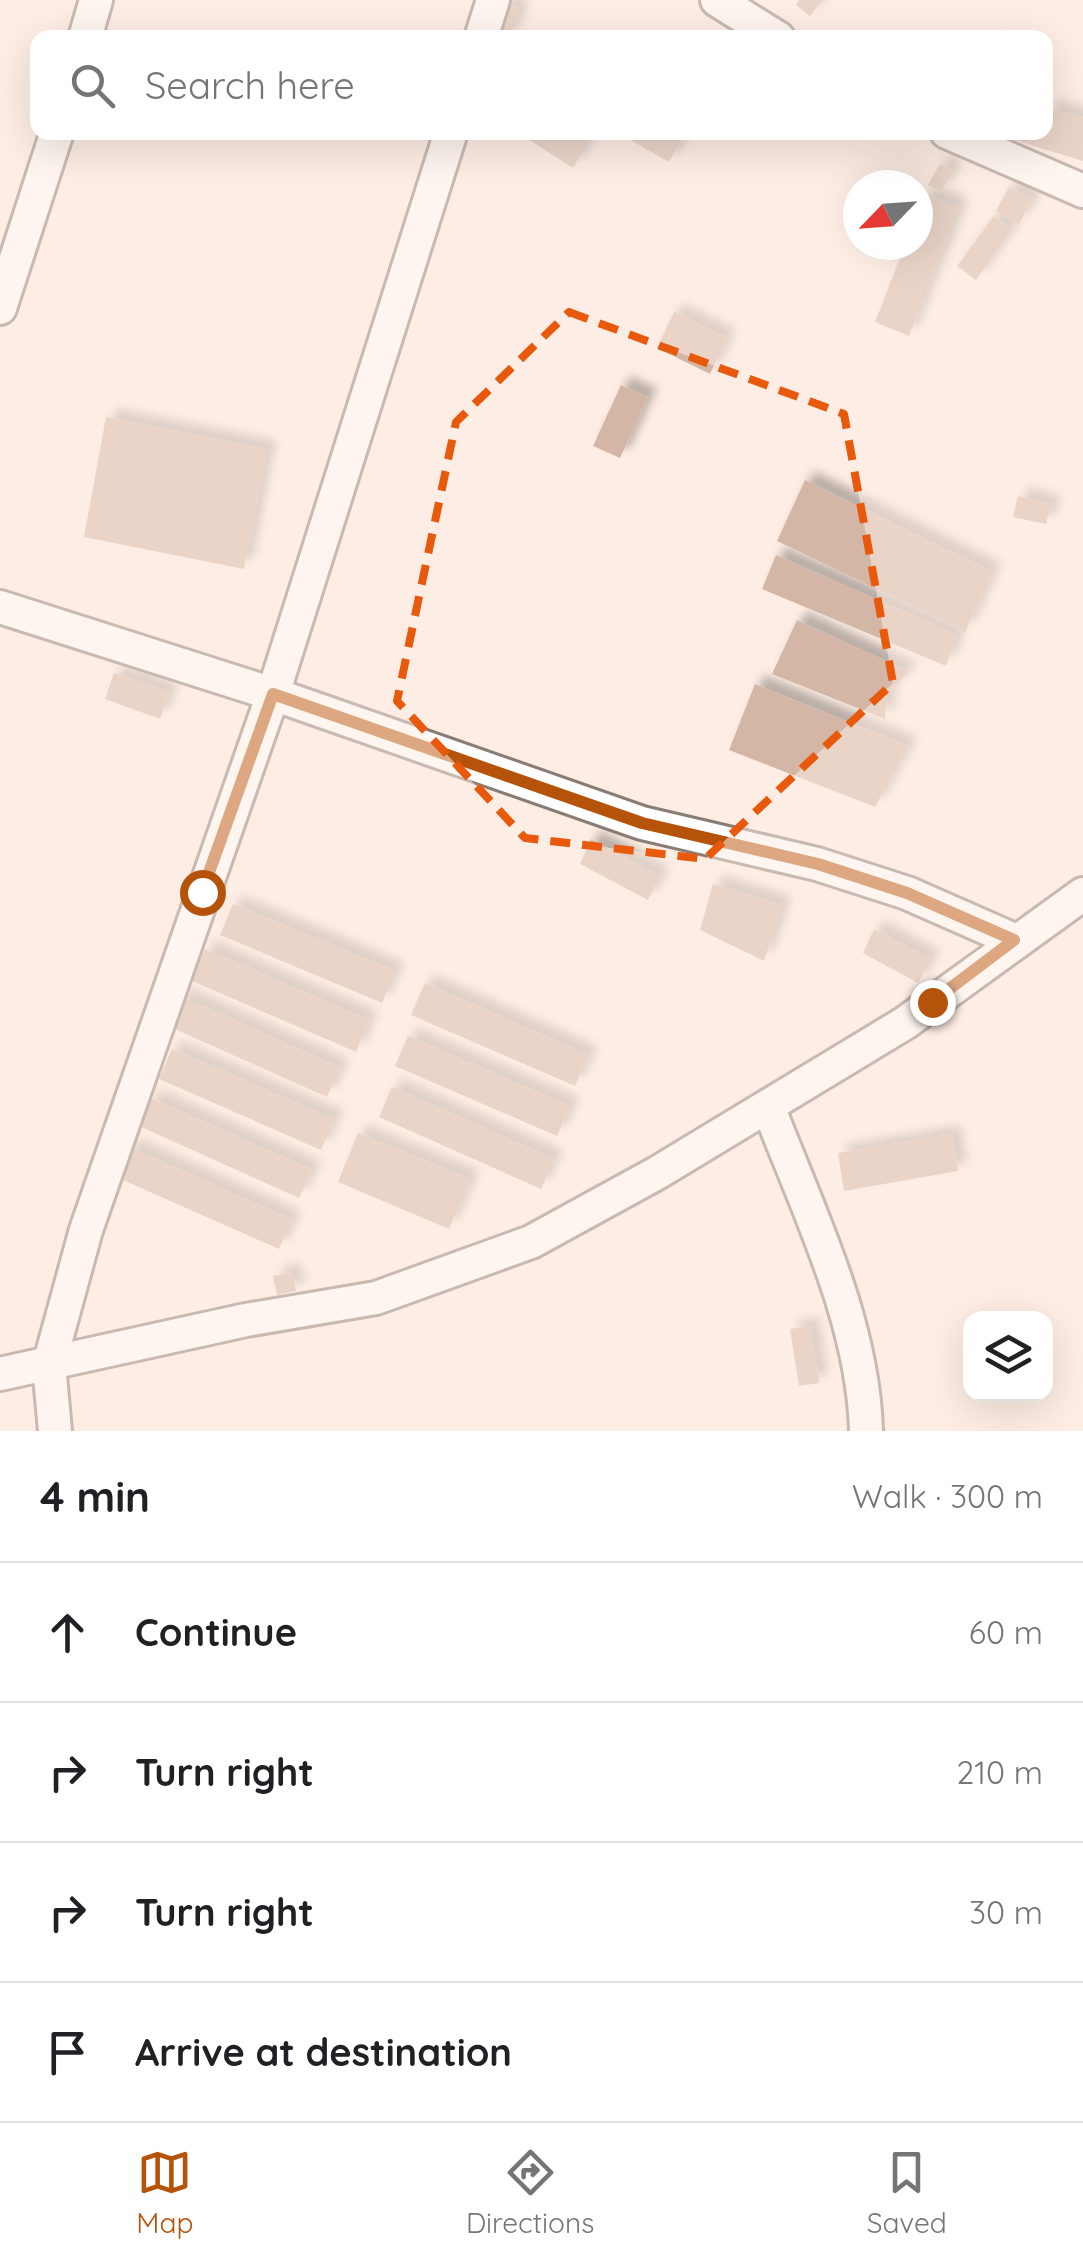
<!DOCTYPE html>
<meta charset="utf-8">
<style>
:root{--surface:#fff;--page:#f2f2f2;--text:#202124;--muted:#757577;--line:#e0e0e0;--accent:#b45309}
body{margin:0;font-family:Quicksand,sans-serif;background:var(--page);color:var(--text)}
.controls{position:absolute;right:30px;bottom:30px;display:grid;overflow:hidden;border-radius:20px;box-shadow:0 10px 40px #0002}
.controls button{width:90px;height:90px;display:grid;place-items:center;padding:0;border:0;border-bottom:2px solid var(--line);background:var(--surface);color:var(--text);font:50px sans-serif}
.compass{position:absolute;left:843px;top:170px;width:90px;height:90px;border-radius:50%;background:var(--surface);box-shadow:0 10px 40px #0002;rotate:245deg}
.stop{position:absolute;width:30px;height:30px;margin:-22px;border:8px solid #b45309;border-radius:50%;background:#fff}
.stop.end{background:#b45309;border-color:#fff;box-shadow:0 2px 10px #0008}
.list{margin:0;padding:0;list-style:none}
h2{display:flex;justify-content:space-between;align-items:center;height:130px;margin:0;padding:0 40px;font-size:42px}
h2 small{font-size:32px;font-weight:400;color:var(--muted)}
.list li{display:grid;grid-template-columns:65px 1fr auto;gap:30px;align-items:center;box-sizing:border-box;height:140px;padding:0 40px;border-top:2px solid var(--line)}
.list b{display:block;font-size:38px;white-space:nowrap}
.list em{font-size:32px;font-style:normal;color:var(--muted)}
.icon{flex:none;width:55px;height:55px;fill:none;stroke:currentColor;stroke-width:2;stroke-linecap:round;stroke-linejoin:round}
.map{position:relative;flex:none;width:1083px;height:1431px;overflow:hidden}
.search{position:absolute;background:var(--surface);box-shadow:0 10px 40px #0002;left:30px;right:30px;top:30px;height:110px;display:flex;align-items:center;gap:25px;box-sizing:border-box;padding:0 35px;border-radius:20px;color:var(--muted);font-size:38px}
.sheet{height:690px;background:var(--surface)}
nav{display:flex;justify-content:space-around;align-items:center;box-sizing:border-box;height:140px;border-top:2px solid var(--line);background:var(--surface);font-size:28px;color:var(--muted)}
nav a{display:grid;justify-items:center;gap:5px}
nav .on{color:var(--accent)}
.map>svg:first-child{display:block}
.building{fill:#d3b6a6;filter:url(#shadow)}
.lines{fill:none;stroke-linecap:round;stroke-linejoin:round}
.minor-casing{stroke:#8a7c74;stroke-width:38}
.minor{stroke:#fff;stroke-width:32}
.route{stroke:#b45309;stroke-width:12}
.marked{fill:none;stroke:#e8590c;stroke-width:8;stroke-dasharray:20 12;stroke-linejoin:round}
</style>
<div class="map">
<svg width="1083" height="1431" viewBox="0 0 1083 1431">
<defs>
<filter id="shadow"><feDropShadow dx="9" dy="-9" stdDeviation="5" flood-color="#0004"/></filter>
</defs>
<rect width="100%" height="100%" fill="#fdede4"/>
<path class="building" d="M799 0H822L810 16 796 5Z
M502 2 520 9 510 38H489Z
M1046 107 1083 118V161L1005 137 1006 132H1046Z
M517 132H594L573 168Z
M630 132H686L669 162 627 138Z
M940 164 953 171 941 192 928 185Z
M1009 187 1032 199 1019 224 996 211Z
M925 194 959 207 909 336 875 322 905 245H918V212Z
M994 216 1012 229 976 280 957 266Z
M674 312 727 338 710 374 657 348Z
M621 385 648 397 620 458 593 446Z
M106 417 267 449 244 569 84 537Z
M805 480 993 572 965 632 777 541Z
M1018 496 1051 504 1046 524 1013 517Z
M776 555 957 635 946 666 762 589Z
M797 620 909 672 887 692 885 719 772 674Z
M114 673 169 692 160 719 105 699Z
M755 684 908 746 875 807 729 750Z
M591 839 660 876 648 900 580 864Z
M713 884 782 905 764 961 700 930Z
M233 904 395 971 382 1003 220 935Z
M874 929 931 959 918 983 863 953Z
M205 949 369 1020 356 1052 192 981Z
M425 983 588 1055 575 1086 411 1015Z
M181 996 340 1068 327 1097 168 1026Z
M408 1036 570 1106 557 1136 395 1066Z
M172 1049 334 1119 321 1150 159 1079Z
M392 1087 554 1159 541 1189 379 1117Z
M151 1098 312 1170 299 1198 139 1126Z
M358 1133 470 1179 449 1229 338 1182Z
M952 1134 958 1171 844 1191 838 1153Z
M130 1147 292 1220 279 1249 116 1177Z
M292 1272 296 1291 277 1295 273 1276Z
M810 1326 819 1383 799 1386 790 1329Z"/>
<g class="lines">
<defs>
<path id="minor" d="M717 0 778 38
M85 38 96 0
M481 38 493 0
M947 132 1083 191
M0 308 57 132
M0 607 273 694 642 823 817 864 907 893 1014 940
M768 1106C807 1209 863 1319 866 1431
M0 1374 246 1320 376 1298 531 1242 657 1173 905 1023 1083 894
M55 1431 49 1365 86 1230 273 694 451 132"/>
</defs>
<use href="#minor" class="minor-casing"/>
<use href="#minor" class="minor"/>
</g>
<g class="lines">
<path class="route" d="M202 892 273 694 642 823 818 864 907 893 1014 940 932 1002"/>
</g>
<path d="M0 0H1083V1431H0ZM569 312 844 414 893 683 705 859 525 838 397 701 456 422Z" fill="#fdede4" fill-opacity=".55" fill-rule="evenodd"/>
<path class="marked" d="M569 312 844 414 893 683 705 859 525 838 397 701 456 422Z"/>
</svg>
<div class="controls">
<button><svg class="icon" aria-label="layers" viewBox="0 0 24 24"><path d="M12 4l9 5-9 5-9-5zM3 14l9 5 9-5"/></svg></button>
</div>
<svg class="compass" viewBox="-18 -18 36 36"><path d="M0-13l5 13h-10z" fill="#e53935"/><path d="M0 13l5-13h-10z" fill="#757577"/></svg>
<div class="stop" style="left:202px;top:892px"></div>
<div class="stop end" style="left:932px;top:1002px"></div>
<div class="search"><svg class="icon" aria-label="search" viewBox="0 0 24 24"><circle cx="10" cy="10" r="6"/><path d="M15 15l6 6"/></svg>Search here</div>
</div>
<section class="sheet">
<h2>4 min<small>Walk · 300 m</small></h2>
<ul class="list">
<li><svg class="icon" aria-label="ahead" viewBox="0 0 24 24"><path d="M12 20V5M6 11l6-6 6 6"/></svg><div><b>Continue</b></div><em>60 m</em></li>
<li><svg class="icon" aria-label="right" viewBox="0 0 24 24"><path d="M7 20v-9h11M14 6l5 5-5 5"/></svg><div><b>Turn right</b></div><em>210 m</em></li>
<li><svg class="icon" aria-label="right" viewBox="0 0 24 24"><path d="M7 20v-9h11M14 6l5 5-5 5"/></svg><div><b>Turn right</b></div><em>30 m</em></li>
<li><svg class="icon" aria-label="arrive" viewBox="0 0 24 24"><path d="M6 21V4h12l-3 4 3 4H6"/></svg><div><b>Arrive at destination</b></div></li>
</ul>
</section>
<nav>
<a class="on"><svg class="icon" aria-label="map" viewBox="0 0 24 24"><path d="M3 6l6-2 6 2 6-2v14l-6 2-6-2-6 2zM9 4v14M15 6v14"/></svg>Map</a>
<a><svg class="icon" aria-label="directions" viewBox="0 0 24 24"><path d="M12 3l9 9-9 9-9-9zM9 14v-3h6M13 9l2 2-2 2"/></svg>Directions</a>
<a><svg class="icon" aria-label="saved" viewBox="0 0 24 24"><path d="M7 4h10v16l-5-4-5 4z"/></svg>Saved</a>
</nav>
